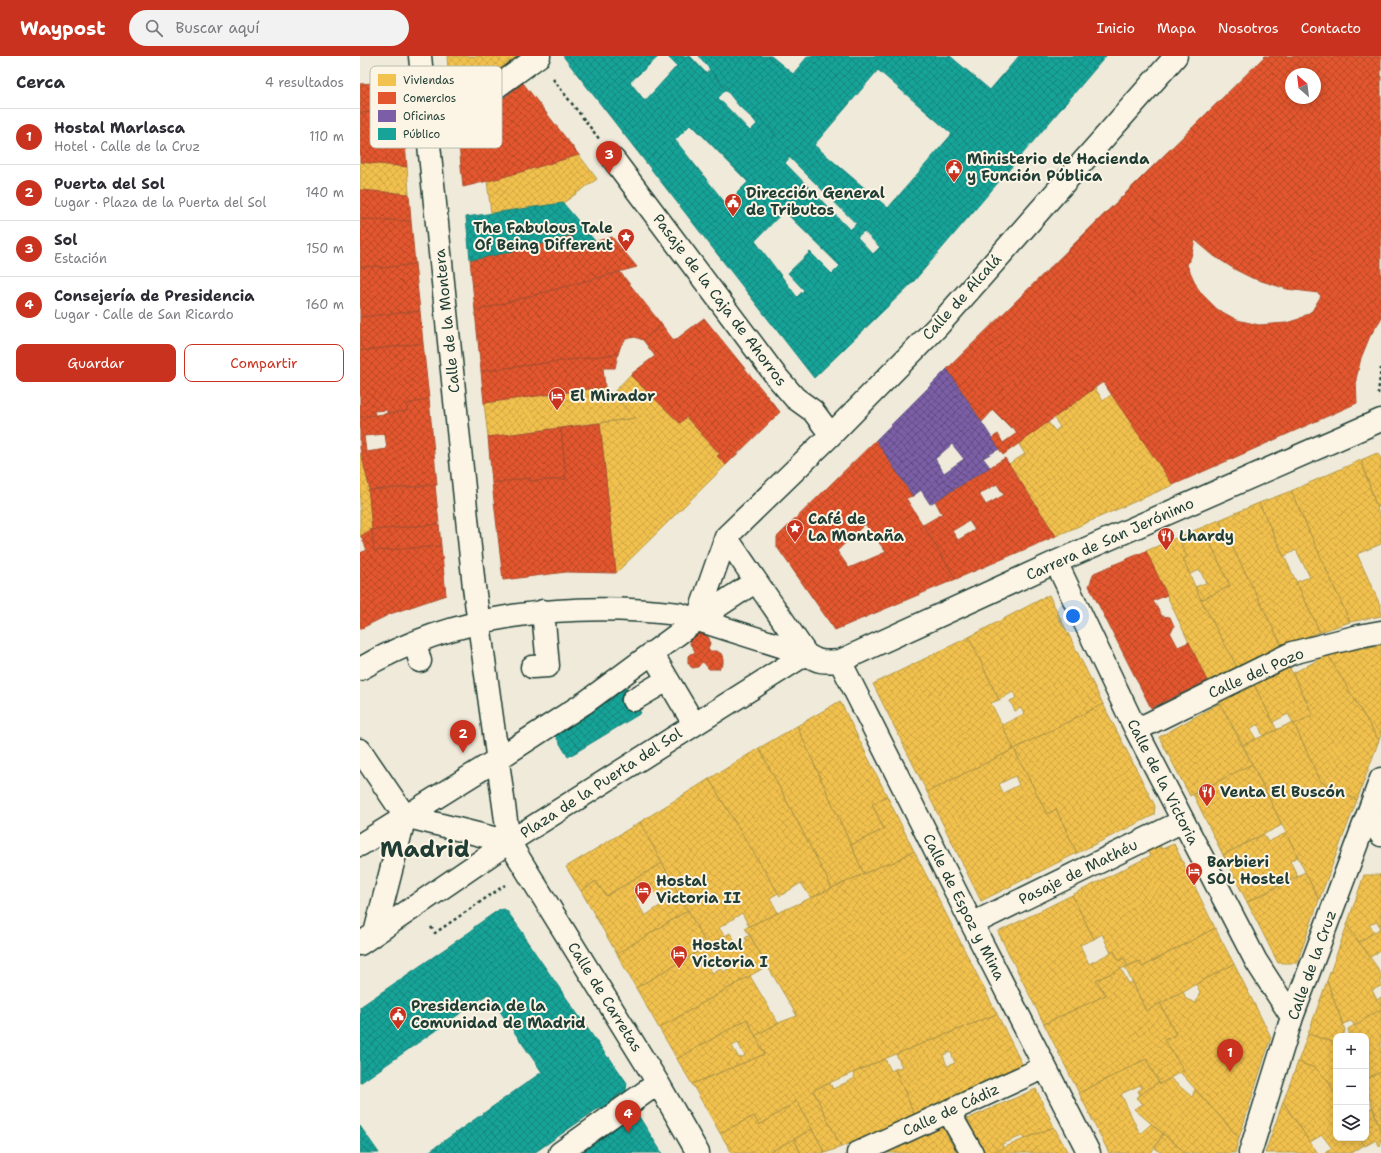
<!DOCTYPE html>
<html lang="es">
<meta charset="utf-8">
<style>
:root{--surface:#fff;--page:#f2f2f3;--text:#2b2b33;--muted:#7c7c81;--line:#e1e1e2;--accent:#c8321e}
body{margin:0;font-family:"Shantell Sans",sans-serif;background:var(--page);color:var(--text)}
.controls{position:absolute;right:12px;bottom:12px;display:grid;overflow:hidden;border-radius:8px;box-shadow:0 2px 10px #0003}
.controls button{width:36px;height:36px;display:grid;place-items:center;padding:0;border:0;border-bottom:1px solid var(--line);background:var(--surface);color:var(--text);font:20px sans-serif}
.compass{position:absolute;left:925px;top:12px;width:36px;height:36px;border-radius:50%;background:var(--surface);box-shadow:0 2px 10px #0003;rotate:332deg}
.you{position:absolute;left:713px;top:560px;width:14px;height:14px;margin:-10px;border:3px solid #fff;border-radius:50%;background:#1a73e8;box-shadow:0 0 0 6px #1a73e833}
.badge{display:grid;place-items:center;width:26px;height:26px;border-radius:50%;background:var(--accent);color:#fff;font-size:13px;font-weight:700}
.pin{position:absolute;translate:-50% -33px;filter:drop-shadow(0 1px 2px #0008)}
.pin::after{content:'';position:absolute;top:21px;width:14px;height:12px;background:inherit;clip-path:polygon(0 0,100% 0,50% 100%)}
.list{margin:0;padding:0;list-style:none}
h2{display:flex;justify-content:space-between;align-items:center;height:52px;margin:0;padding:0 16px;font-size:17px}
h2 small{font-size:13px;font-weight:400;color:var(--muted)}
.list li{display:grid;grid-template-columns:26px 1fr auto;gap:12px;align-items:center;box-sizing:border-box;height:56px;padding:0 16px;border-top:1px solid var(--line)}
.list b{display:block;font-size:15px;white-space:nowrap}
.list p{margin:0;font-size:13px;white-space:nowrap;color:var(--muted)}
.list em{font-size:13px;font-style:normal;color:var(--muted)}
.actions{display:flex;gap:8px;padding:12px 16px}
.actions a{flex:1;padding:9px 0;border:1px solid var(--accent);border-radius:8px;text-align:center;font-size:14px;color:var(--accent)}
.actions .main{background:var(--accent);color:#fff}
.icon{flex:none;width:22px;height:22px;fill:none;stroke:currentColor;stroke-width:2;stroke-linecap:round;stroke-linejoin:round}
.map{position:relative;flex:none;width:1021px;height:1097px;overflow:hidden}
header{display:flex;align-items:center;gap:24px;box-sizing:border-box;height:56px;padding:0 20px;background:var(--accent);color:#fff}
header strong{font-size:19px}
nav{display:flex;gap:22px;margin-inline-start:auto;font-size:14px}
.search{width:280px;height:36px;background:var(--page);display:flex;align-items:center;gap:10px;box-sizing:border-box;padding:0 14px;border-radius:22px;color:var(--muted);font-size:15px}
main{display:flex}
aside{flex:1;background:var(--surface)}
.map>svg:first-child{display:block}
.homes{fill:url(#homes-cross-hatch);stroke:#b39946;fill-rule:evenodd}
.shops{fill:url(#shops-cross-hatch);stroke:#a94f30;fill-rule:evenodd}
.offices{fill:url(#offices-cross-hatch);stroke:#5f5484;fill-rule:evenodd}
.public{fill:url(#public-cross-hatch);stroke:#19847a;fill-rule:evenodd}
.lines{fill:none;stroke-linecap:round;stroke-linejoin:round}
.street-casing{stroke:#1f3d34;stroke-width:25}
.path{stroke:#1f3d34;stroke-width:2.5;stroke-dasharray:3 3;stroke-linecap:butt}
.street{stroke:#fcf5e5;stroke-width:22}
.labels{text-anchor:middle;stroke-width:4;stroke-linejoin:round;paint-order:stroke}
.poi-label{font-size:15px;font-weight:bold;fill:#1f3d34;stroke:#fcf5e5;text-anchor:start}
.street-label{font-size:15px;fill:#1f3d34;stroke:#fcf5e5}
.town-label{font-size:23px;font-weight:bold;fill:#1f3d34;stroke:#fcf5e5}
.key{fill:#fcf5e5;stroke:#babeb0;stroke-width:1}
.key-label{font-size:11px;fill:#1f3d34}
</style>
<header>
<strong>Waypost</strong>
<div class="search"><svg class="icon" aria-label="search" viewBox="0 0 24 24"><circle cx="10" cy="10" r="6"/><path d="M15 15l6 6"/></svg>Buscar aquí</div>
<nav><a>Inicio</a><a>Mapa</a><a>Nosotros</a><a>Contacto</a></nav>
</header>
<main>
<aside>
<h2>Cerca<small>4 resultados</small></h2>
<ul class="list">
<li><span class="badge">1</span><div><b>Hostal Marlasca</b><p>Hotel · Calle de la Cruz</p></div><em>110 m</em></li>
<li><span class="badge">2</span><div><b>Puerta del Sol</b><p>Lugar · Plaza de la Puerta del Sol</p></div><em>140 m</em></li>
<li><span class="badge">3</span><div><b>Sol</b><p>Estación</p></div><em>150 m</em></li>
<li><span class="badge">4</span><div><b>Consejería de Presidencia</b><p>Lugar · Calle de San Ricardo</p></div><em>160 m</em></li>
</ul>
<div class="actions"><a class="main">Guardar</a><a>Compartir</a></div>
</aside>
<div class="map">
<svg width="1021" height="1097" viewBox="0 0 1021 1097">
<defs>
<pattern id="homes-cross-hatch" width="8" height="8" patternUnits="userSpaceOnUse"><rect width="8" height="8" fill="#f2c14e"/><path d="M0 0l8 8M0 8l8-8" fill="none" stroke="#cfa745"/></pattern>
<pattern id="shops-cross-hatch" width="8" height="8" patternUnits="userSpaceOnUse"><rect width="8" height="8" fill="#e4572e"/><path d="M0 0l8 8M0 8l8-8" fill="none" stroke="#b84928"/></pattern>
<pattern id="offices-cross-hatch" width="8" height="8" patternUnits="userSpaceOnUse"><rect width="8" height="8" fill="#7b5ea7"/><path d="M0 0l8 8M0 8l8-8" fill="none" stroke="#5e4b81"/></pattern>
<pattern id="public-cross-hatch" width="8" height="8" patternUnits="userSpaceOnUse"><rect width="8" height="8" fill="#17a398"/><path d="M0 0l8 8M0 8l8-8" fill="none" stroke="#14867d"/></pattern>
</defs>
<rect width="100%" height="100%" fill="#efeada"/>
<filter id="ink" filterUnits="userSpaceOnUse"><feTurbulence type="fractalNoise" baseFrequency=".025" numOctaves="2"/><feDisplacementMap in="SourceGraphic" scale="8" xChannelSelector="R" yChannelSelector="G"/><feConvolveMatrix kernelMatrix="1 2 1 2 8 2 1 2 1" color-interpolation-filters="sRGB"/></filter>
<g filter="url(#ink)">
<path class="homes" d="M87 0H163L95 49 91 48Z
M219 99 237 123 203 147 131 157 127 125Z
M0 106 47 111 49 138 0 134Z
M270 319 320 367 326 361 360 398 357 400 366 409 256 517 240 367 276 362 252 338Z
M245 331 276 362 128 381 124 347Z
M735 332 743 345 752 338 813 429 696 480 649 408 665 398 658 387 688 366 695 375 700 371 694 362Z
M1017 397 1021 402V452L1016 450 1001 404Z
M0 398H1L10 434H8L9 440 12 473 0 481Z
M1001 404 1021 464V488L997 498 1021 551V560L990 566 931 435Z
M931 435 990 566 960 576 936 526 950 521 936 494 924 501 899 447Z
M899 447 960 576 922 590 859 464Z
M859 464 922 590 879 615 841 544 870 530 843 471Z
M843 471 870 530 841 544 835 531 846 527 840 514 830 518 823 503 827 501 818 481Z
M818 481 827 501 823 503 841 544 877 611 847 625 786 495Z
M689 539 743 648 654 693 642 669 664 658 661 652 655 655 650 645 656 642 653 636 639 644 609 581Z
M609 581 639 644 631 647 654 693 567 736 513 628Z
M1021 589V679L1019 684 1018 683 968 599Z
M968 599 1018 683 1019 684 997 744 961 726 934 668 953 659 933 617Z
M928 608 953 659 934 668 928 658 913 666 892 625Z
M892 625 917 674 903 680 898 668 890 673 896 683 883 689 860 647Z
M480 645 527 740 512 748 524 773 491 789 437 670Z
M860 647 892 708 830 740 799 681Z
M743 648 795 750 794 759 717 797 696 753 687 758 654 693Z
M933 666 961 726 997 744 959 844 883 689Z
M437 670 504 818 472 832 399 692Z
M399 692 472 832 451 842 441 827 420 840 349 723Z
M654 693 687 758 696 753 717 797 621 845 567 736ZM655 720 659 729 643 737 639 728Z
M892 708 922 769 863 799 833 738Z
M349 723 418 837 410 842 418 857 389 870 382 857 359 872 365 880 347 890 280 766Z
M527 740 554 795 530 808 529 806 504 818 491 789 524 773 512 748Z
M280 766 302 807 246 840 236 825 221 835 206 811Z
M926 777 938 801 930 805 938 821 887 846 863 799 903 778 908 786Z
M814 788 855 872 782 911 780 905 768 910 764 902 759 905 754 895 751 897 742 878 734 883 712 839 790 800 787 795 797 789 800 790 802 793Z
M554 795 637 958 536 998 453 1034 481 1091 465 1097 437 1045 406 1065 399 1069 394 1060 360 1077 332 1028 405 998 395 980 418 967 437 960 385 872 529 806 530 808Z
M302 807 328 854 257 898 221 835 236 825 246 840ZM293 832 301 849 285 860 275 842Z
M945 816 959 844 937 907H918L887 846Z
M1004 819H1021V872L1017 866 1009 869 1015 876 999 886 987 869Z
M712 839 734 883 720 889 729 908 754 895 759 905 764 902 768 910 736 924 746 939 684 968 638 876Z
M328 854 347 890 276 932 257 898Z
M987 869 1017 911 1021 919V930L1012 934 1017 944 1021 941V953L995 970 991 965 983 968 967 925Z
M855 872 874 908 786 955 765 911 780 905 782 911Z
M1021 872V895L1010 901 999 886Z
M370 877 377 888 380 887 382 889 387 885 385 882 390 879 407 910 299 972 276 932ZM363 904 368 913 364 916 361 912 352 917 350 912Z
M874 908 911 981 879 1082 820 1016 824 1014 804 984 816 979 800 947 823 935 826 943 836 947 840 936 836 928Z
M761 913 769 928 773 926 786 955 800 947 816 979 804 984 824 1014 800 1028 786 1003 719 1037 684 968 746 939 736 924Z
M390 920 418 967 395 980 387 963 317 1003 299 972Z
M967 925 985 974 983 980H976V987L948 978Z
M1021 953V1016L1006 1023V980H990L988 973Z
M637 958 665 1014 555 1060 535 1013 542 1011 536 998ZM591 996 595 1007 587 1010 583 999Z
M387 963 405 998 332 1028 317 1003ZM378 987 385 1000 379 1002 372 990Z
M948 978 976 987V1039L968 1025 955 1012 938 1006Z
M525 1003 531 1015 535 1013 555 1060 481 1091 453 1034 470 1027 473 1033 495 1022 493 1017Z
M786 1003 798 1026 780 1039 778 1035 782 1032 780 1029 761 1038 780 1078 791 1068 803 1078 791 1097H749L719 1037Z
M938 1006 955 1012 968 1025 976 1039V1082H1000L1004 1089 992 1097H965L972 1092 962 1079 950 1086 923 1046Z
M1021 1016V1074H1020L1006 1032V1023Z
M810 1022 832 1041 835 1033 879 1082 875 1097H826L774 1053 783 1048 776 1042 798 1026 800 1028Z
M676 1033 694 1071 664 1083 662 1080 642 1088 643 1092 631 1097H625L607 1063Z
M437 1045 452 1073 408 1097H372L360 1077 394 1060 399 1069 406 1065Z
M923 1046 950 1086 958 1097H905Z
M1013 1051 1021 1077V1087L1020 1091 1016 1084 1005 1090 1000 1082H1006V1053L1007 1054Z
M582 1070 597 1097H523Z
M694 1071 708 1097H631L664 1083Z
M452 1073 462 1091 465 1097H441L434 1083Z
M803 1078 826 1097H801L795 1092Z
M434 1083 441 1097H408Z"/>
<path class="shops" d="M905 0H1021V263L1010 280 1001 302 996 323 997 347 813 429 743 326 643 399 632 382 638 378 643 387 657 377 653 371 651 372 633 354 622 366 587 313ZM931 18H955V42H931ZM835 184 854 200 876 214 892 222 927 233 958 237 961 240 952 255 939 263 926 267 899 269 877 264 857 253 842 238 837 231 827 209 831 201Z
M39 25 42 54 0 57V28Z
M163 27 219 99 140 122 103 131 98 78Z
M42 54 47 111 0 106V57Z
M0 134 49 138 51 165 0 163Z
M0 163 51 165 55 208 21 212 20 210 0 211Z
M212 179 215 191 252 181 277 211 115 255 110 203H116L168 192Z
M55 208 60 255 0 261V211L20 210 21 212Z
M260 216 302 269 283 284 275 281 266 283 261 289 258 298 121 315 115 255Z
M60 255 63 287 0 295V261Z
M344 262 420 356 366 409 357 400 360 398 326 361 320 367 270 319 295 300 283 284 302 269 314 285Z
M63 287 69 343 47 348V355L27 358V354L14 355 15 359 0 361V295Z
M258 298 255 312H243L245 331 124 347 121 315Z
M69 343 77 429 10 434 0 392V361L47 355V348ZM25 378 27 393 6 396 4 380Z
M240 367 256 517 206 516 143 524 132 427 170 422V425L206 423 201 372Z
M201 372 206 423 170 425V422L132 427 128 381Z
M516 384 553 440 546 442 596 523 475 574 417 491V481ZM505 468 526 496 489 512 477 495Z
M645 402 696 480 596 523 563 469 582 458 575 445ZM637 428 644 439 626 449 619 438ZM609 465 615 474 598 484 592 475Z
M75 429 79 468 12 474 9 440 8 434Z
M79 468 81 490 14 495 12 474Z
M12 473 14 495 81 490 86 539 30 558 0 573V497L7 494 1 480Z
M786 495 807 539 793 545 802 560 810 561 814 570 812 575 810 576 818 591 829 586 847 625 791 652 729 530 734 517Z
M340 576 343 577 349 582 350 588 348 592 350 595H357L363 599V608L359 613H349L344 607 342 606 338 611 333 612 331 611 328 607V600L330 598 334 597 335 595 330 588 331 581 337 577Z"/>
<path class="offices" d="M587 313 639 393 623 402 630 411 570 448 561 434 553 440 516 384ZM592 388 604 403 584 417 575 403Z"/>
<path class="public" d="M203 0H297L298 1 270 26 285 45 317 10 307 0H330L346 17 350 14 366 33 358 42 390 75 397 68 394 64 397 60 416 77 411 83 430 101 425 107 490 174 496 168 504 175 497 181 513 198 520 191 554 225 454 322ZM331 68 388 126 366 148 315 84ZM424 155 480 210 472 218 450 196 428 217 444 234 437 241 395 185Z
M339 0H411L433 18 448 0H590L630 34 659 0H746L554 225 411 83 416 77 397 60 394 64 379 50ZM518 14 592 78 528 152 454 89Z
M203 147 235 185 215 191 212 179 168 192 116 203H110L106 161Z
M265 631 281 657 208 701 192 674Z
M140 853V854L144 853 147 855 165 880 164 881 248 1002 249 1001 267 1027 266 1034 241 1052 240 1051 174 1097H67L182 1016 128 938 0 1027V951L114 873V871Z
M276 1056 302 1097H219Z
M0 1070 19 1097H0Z"/>
<g class="lines">
<defs>
<path id="street" d="M60 0 114 531 149 786 298 1027 338 1097
M67 68 94 62 179 0
M254 104 416 320 435 342 453 355 471 379
M366 481 446 598C459 607 464 606 480 605L696 506 1021 364
M696 506 776 674 896 905 932 961
M337 564 366 481 471 379 578 270 816 0
M55 587 60 605
M292 597 334 668
M480 605 612 868 729 1097
M172 611 188 610 183 555
M0 613C95 557 211 545 319 558L446 598
M273 644 307 624
M776 674 932 597 999 580 1021 576
M0 694 45 760 149 786
M1010 753 1021 779
M0 789 138 703 226 646 337 564 396 525
M612 868 823 765
M15 877 45 760
M0 888 149 786 446 598
M588 1055 612 1097
M200 1097 298 1027
M498 1097 685 1011
M890 1097 932 961 1021 723"/>
</defs>
<use href="#street" class="street-casing"/>
<path class="path" d="M193 23 240 84
M1018 338 1021 312
M71 871 75 877 145 829"/>
<use href="#street" class="street"/>
</g>
</g>
<defs>
<symbol id="civic-pin" viewBox="-11 -11 22 30"><path d="M0 17L-7.5 6A9.5 9.5 0 1 1 7.5 6Z" fill="#c8321e" stroke="#fcf5e5"/><path d="M-.6-6.5H3V-4.5H.6V-3L4-1V1h2V6H-6V1h2V-1L-.6-3ZM-1.2 2.5V6h2.4V2.5Z" fill="#fff"/></symbol>
<symbol id="sight-pin" viewBox="-11 -11 22 30"><path d="M0 17L-7.5 6A9.5 9.5 0 1 1 7.5 6Z" fill="#c8321e" stroke="#fcf5e5"/><path d="M0-6L1.8-2.2L6-1.7L2.9 1.2L3.7 5.4L0 3.3L-3.7 5.4L-2.9 1.2L-6-1.7L-1.8-2.2Z" fill="#fff"/></symbol>
<symbol id="hotel-pin" viewBox="-11 -11 22 30"><path d="M0 17L-7.5 6A9.5 9.5 0 1 1 7.5 6Z" fill="#c8321e" stroke="#fcf5e5"/><path d="M-6-4.5h1.5V1H6V5H4.5V3h-9V5H-6ZM-4 0a1.8 1.8 0 1 1 3.6 0ZM.5 0V-2.5h3Q6-2.5 6 0Z" fill="#fff"/></symbol>
<symbol id="restaurant-pin" viewBox="-11 -11 22 30"><path d="M0 17L-7.5 6A9.5 9.5 0 1 1 7.5 6Z" fill="#c8321e" stroke="#fcf5e5"/><path d="M-5-6h1v4h1v-4h1v4h1v-4h1v5L-1.5 .5V6h-2V.5L-5-1ZM5-6V6H3V1.5H1.5Q1.5-4 5-6Z" fill="#fff"/></symbol>
</defs>
<g fill-rule="evenodd">
<use href="#civic-pin" x="584" y="102" width="20" height="27"/>
<use href="#civic-pin" x="363" y="136" width="20" height="27"/>
<use href="#sight-pin" x="256" y="171" width="20" height="27"/>
<use href="#hotel-pin" x="187" y="330" width="20" height="27"/>
<use href="#sight-pin" x="425" y="462" width="20" height="27"/>
<use href="#restaurant-pin" x="796" y="470" width="20" height="27"/>
<use href="#restaurant-pin" x="837" y="726" width="20" height="27"/>
<use href="#hotel-pin" x="824" y="805" width="20" height="27"/>
<use href="#hotel-pin" x="273" y="824" width="20" height="27"/>
<use href="#hotel-pin" x="309" y="888" width="20" height="27"/>
<use href="#civic-pin" x="28" y="949" width="20" height="27"/>
</g>
<g class="labels">
<g class="poi-label">
<text x="607" y="108">Ministerio de Hacienda<tspan x="607" dy="17">y Función Pública</tspan></text>
<text x="386" y="142">Dirección General<tspan x="386" dy="17">de Tributos</tspan></text>
<text x="253" y="177" text-anchor="end">The Fabulous Tale<tspan x="253" dy="17">Of Being Different</tspan></text>
<text x="210" y="345">El Mirador</text>
<text x="448" y="468">Café de<tspan x="448" dy="17">La Montaña</tspan></text>
<text x="819" y="485">Lhardy</text>
<text x="860" y="741">Venta El Buscón</text>
<text x="847" y="811">Barbieri<tspan x="847" dy="17">SOL Hostel</tspan></text>
<text x="296" y="830">Hostal<tspan x="296" dy="17">Victoria II</tspan></text>
<text x="332" y="894">Hostal<tspan x="332" dy="17">Victoria I</tspan></text>
<text x="51" y="955">Presidencia de la<tspan x="51" dy="17">Comunidad de Madrid</tspan></text>
</g>
<g class="street-label">
<text transform="translate(602 241) rotate(-48)" y="5">Calle de Alcalá</text>
<text transform="translate(360 244) rotate(53)" y="5">Pasaje de la Caja de Ahorros</text>
<text transform="translate(87 265) rotate(-96)" y="5">Calle de la Montera</text>
<text transform="translate(750 483) rotate(-24)" y="5">Carrera de San Jerónimo</text>
<text transform="translate(896 617) rotate(-24)" y="5">Calle del Pozo</text>
<text transform="translate(803 726) rotate(63)" y="5">Calle de la Victoria</text>
<text transform="translate(241 727) rotate(-33)" y="5">Plaza de la Puerta del Sol</text>
<text transform="translate(718 816) rotate(-26)" y="5">Pasaje de Mathéu</text>
<text transform="translate(604 851) rotate(63)" y="5">Calle de Espoz y Mina</text>
<text transform="translate(952 909) rotate(-70)" y="5">Calle de la Cruz</text>
<text transform="translate(245 941) rotate(58)" y="5">Calle de Carretas</text>
<text transform="translate(591 1054) rotate(-25)" y="5">Calle de Cádiz</text>
</g>
<g class="town-label">
<text x="65" y="801">Madrid</text>
</g>
</g>
<rect x="10" y="10" width="132" height="82" rx="6" class="key"/>
<rect x="18" y="18" width="18" height="12" fill="#f2c14e"/>
<rect x="18" y="36" width="18" height="12" fill="#e4572e"/>
<rect x="18" y="54" width="18" height="12" fill="#7b5ea7"/>
<rect x="18" y="72" width="18" height="12" fill="#17a398"/>
<g class="key-label">
<text x="43" y="28">Viviendas</text>
<text x="43" y="46">Comercios</text>
<text x="43" y="64">Oficinas</text>
<text x="43" y="82">Público</text>
</g>
</svg>
<div class="controls">
<button>+</button>
<button>−</button>
<button><svg class="icon" aria-label="layers" viewBox="0 0 24 24"><path d="M12 4l9 5-9 5-9-5zM3 14l9 5 9-5"/></svg></button>
</div>
<svg class="compass" viewBox="-18 -18 36 36"><path d="M0-13l5 13h-10z" fill="#e53935"/><path d="M0 13l5-13h-10z" fill="#7c7c81"/></svg>
<div class="you"></div>
<div class="pin badge" style="left:870px;top:1016px">1</div>
<div class="pin badge" style="left:103px;top:697px">2</div>
<div class="pin badge" style="left:249px;top:118px">3</div>
<div class="pin badge" style="left:268px;top:1077px">4</div>
</div>
</main>
